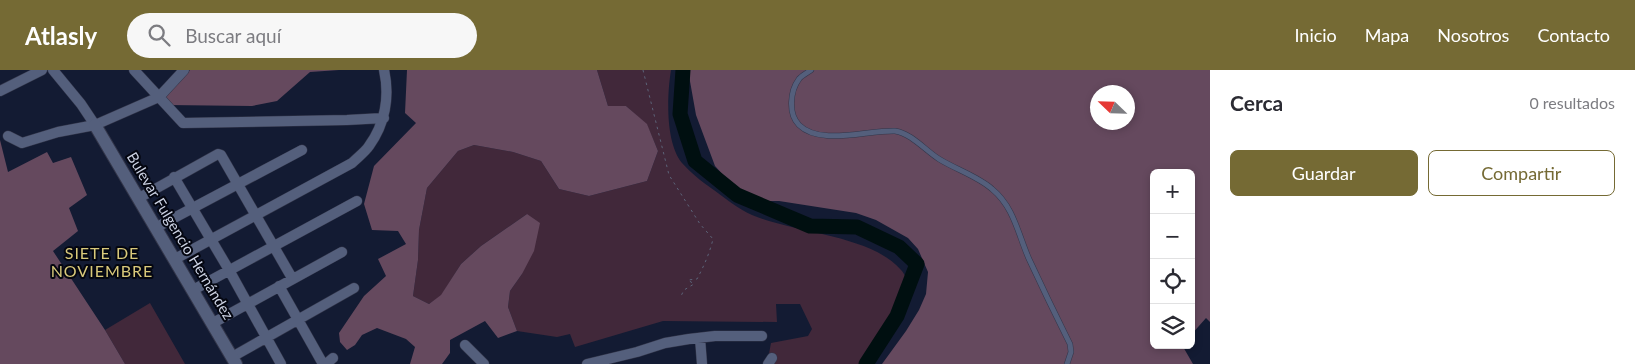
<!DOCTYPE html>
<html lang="es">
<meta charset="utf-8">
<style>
:root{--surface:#fff;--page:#f7f7f7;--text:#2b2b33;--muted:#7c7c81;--line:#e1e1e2;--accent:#756a34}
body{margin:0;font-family:Lato,sans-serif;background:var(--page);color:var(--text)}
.controls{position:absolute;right:15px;bottom:15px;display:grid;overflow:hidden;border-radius:8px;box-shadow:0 2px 8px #0003}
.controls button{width:45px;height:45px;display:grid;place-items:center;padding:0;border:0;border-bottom:1px solid var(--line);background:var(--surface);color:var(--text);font:25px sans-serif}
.compass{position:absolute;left:1090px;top:15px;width:45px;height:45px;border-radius:50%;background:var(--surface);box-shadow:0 2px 8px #0003;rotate:293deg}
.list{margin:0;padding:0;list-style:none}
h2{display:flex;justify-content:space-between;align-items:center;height:65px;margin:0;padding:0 20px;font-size:21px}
h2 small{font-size:16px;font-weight:400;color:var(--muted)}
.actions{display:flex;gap:10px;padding:15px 20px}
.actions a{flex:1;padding:11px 0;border:1px solid var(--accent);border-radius:8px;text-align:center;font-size:18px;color:var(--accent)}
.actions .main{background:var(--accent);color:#fff}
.icon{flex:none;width:28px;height:28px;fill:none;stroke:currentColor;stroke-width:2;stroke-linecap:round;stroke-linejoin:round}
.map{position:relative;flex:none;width:1210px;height:294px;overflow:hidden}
header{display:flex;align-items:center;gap:30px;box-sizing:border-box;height:70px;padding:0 25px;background:var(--accent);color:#fff}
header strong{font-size:24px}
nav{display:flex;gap:28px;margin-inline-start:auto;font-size:18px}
.search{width:350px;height:45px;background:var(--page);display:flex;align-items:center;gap:12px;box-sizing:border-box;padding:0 18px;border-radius:28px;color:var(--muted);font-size:19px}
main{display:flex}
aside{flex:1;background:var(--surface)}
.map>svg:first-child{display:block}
.green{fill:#41283a}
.forest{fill:#65495e;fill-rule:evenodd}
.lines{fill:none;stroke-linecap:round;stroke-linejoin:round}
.river{stroke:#000f10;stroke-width:15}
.service-casing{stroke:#33364a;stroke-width:6}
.minor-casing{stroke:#33364a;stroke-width:11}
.tertiary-casing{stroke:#33364a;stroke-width:14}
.path{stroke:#5c6378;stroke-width:1;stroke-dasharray:2.5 4;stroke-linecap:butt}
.service{stroke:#545f7c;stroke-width:5}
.minor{stroke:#545f7c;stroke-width:10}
.tertiary{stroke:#545f7c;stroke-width:12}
.labels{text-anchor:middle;stroke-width:4;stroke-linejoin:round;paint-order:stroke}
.street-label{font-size:15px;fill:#cdd3e4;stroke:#040610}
.neighbourhood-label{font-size:16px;letter-spacing:1px;fill:#d9c97b;stroke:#040610}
</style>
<header>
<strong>Atlasly</strong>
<div class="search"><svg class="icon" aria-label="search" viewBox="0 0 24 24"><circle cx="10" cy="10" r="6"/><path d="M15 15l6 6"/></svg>Buscar aquí</div>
<nav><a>Inicio</a><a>Mapa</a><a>Nosotros</a><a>Contacto</a></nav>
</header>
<main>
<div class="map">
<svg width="1210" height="294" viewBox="0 0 1210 294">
<rect width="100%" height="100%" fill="#131b33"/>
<path class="green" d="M597 0H671C667 25 665 72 682 93 690 102 701 111 711 118 724 127 738 139 752 145 794 163 871 165 901 200 905 204 906 209 908 213L887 255 864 294H767L771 273 808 266 812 259 800 234H776L777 252 663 251 575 277 570 264 557 267 517 261 508 237 510 221 522 204 527 144 481 176 461 194 441 226 429 234 413 226 418 190 419 160 427 118 458 81 474 75 513 82 541 91 559 119 589 126 647 111 658 81 647 55 626 36H608Z
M150 233 185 294H125L105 260Z"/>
<path class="forest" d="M190 0H339L310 2 277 31 252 36 167 35 162 25Z
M407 0H597L608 36H626L647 54 658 81 647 111 589 126 559 119 541 91 513 82 474 75 458 81 427 118 419 160 418 190 413 226 429 234 441 225 461 194 481 176 527 144 540 153 534 181 522 204 510 221 508 237 517 261 498 268 485 251 450 270V283L442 294H410L415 277 406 269 377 258 362 265 355 275 347 280 340 272 339 263 364 226 386 206 378 189 406 174 398 161 372 160 364 134 374 96 416 53 405 43Z
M688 0H1210V252L1206 248 1191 265V103H1154V275H1182L1193 294H882L906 261 919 240 926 224 928 202 918 179 908 168 876 150 856 143 779 131H760L744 128 715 96 696 45ZM1098 22H1128V52H1098Z
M0 70 8 102 47 82 53 93 71 87 87 125 69 138 78 161 53 181 105 260 125 294H0Z"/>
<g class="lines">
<path class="river" d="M683 0 680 44 695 91 737 125 810 156 857 157 899 177 917 194 897 246 866 294"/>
<defs>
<path id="service" d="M811 0C807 3 801 6 799 9 790 21 788 44 799 55 820 76 867 60 895 61 911 63 926 81 939 89 955 99 979 107 992 119 1014 137 1018 164 1029 189 1042 217 1056 246 1070 274L1071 282 1067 294"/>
<path id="minor" d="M53 0 81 34 95 55
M134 0 183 53 347 50 384 48
M0 21 42 0
M8 66 22 73 58 62 95 55 159 27 184 0
M174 107 229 200 281 294
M139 128 218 84 221 85 292 208
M157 157 302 80
M175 189 352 93C358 87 365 82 369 76 385 54 390 27 384 0
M279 216 323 294
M193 220 357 131
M213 253 342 182
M700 268 702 294
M465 275 484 294
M232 287 354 218
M326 294 333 288
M587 294 637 282 665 273 689 269 715 266H762
M768 294 772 288"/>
<path id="tertiary" d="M95 55 236 294"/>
</defs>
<use href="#service" class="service-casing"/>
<use href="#minor" class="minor-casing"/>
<use href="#tertiary" class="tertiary-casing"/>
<path class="path" d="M643 0 669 105 700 154 713 169C710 182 704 196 697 209L688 210 694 214 684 220 680 228"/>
<use href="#service" class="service"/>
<use href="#minor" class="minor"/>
<use href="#tertiary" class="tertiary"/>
</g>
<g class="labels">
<g class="street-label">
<text transform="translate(180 166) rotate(59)" y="5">Bulevar Fulgencio Hernández</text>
</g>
<g class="neighbourhood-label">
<text x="102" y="189">SIETE DE<tspan x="102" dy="18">NOVIEMBRE</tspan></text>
</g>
</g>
</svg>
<div class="controls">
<button>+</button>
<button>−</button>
<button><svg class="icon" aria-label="locate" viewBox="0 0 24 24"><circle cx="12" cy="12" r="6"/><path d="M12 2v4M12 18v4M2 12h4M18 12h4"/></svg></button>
<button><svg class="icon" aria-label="layers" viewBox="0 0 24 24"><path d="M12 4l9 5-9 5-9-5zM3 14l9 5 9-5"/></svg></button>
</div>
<svg class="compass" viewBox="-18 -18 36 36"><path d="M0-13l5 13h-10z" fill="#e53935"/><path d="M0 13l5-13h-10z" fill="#7c7c81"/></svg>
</div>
<aside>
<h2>Cerca<small>0 resultados</small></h2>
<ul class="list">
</ul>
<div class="actions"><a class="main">Guardar</a><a>Compartir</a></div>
</aside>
</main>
